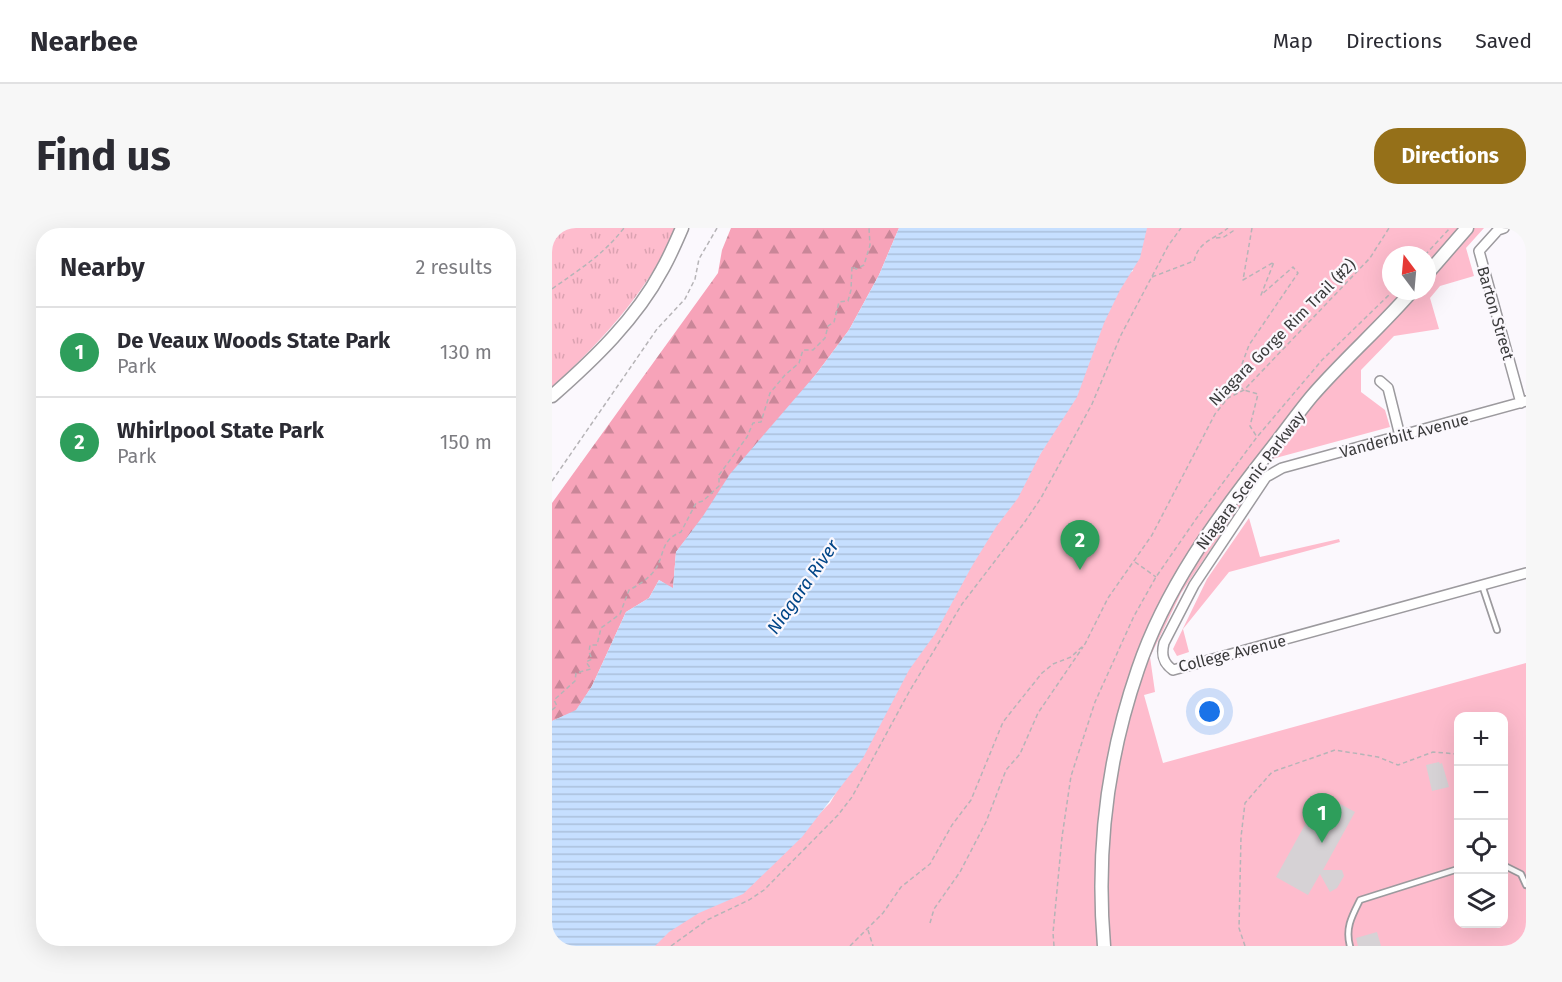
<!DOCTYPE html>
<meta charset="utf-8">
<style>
:root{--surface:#fff;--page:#f7f7f7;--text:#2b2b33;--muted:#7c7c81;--line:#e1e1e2;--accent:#957019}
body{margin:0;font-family:"Fira Sans",sans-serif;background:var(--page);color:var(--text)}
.controls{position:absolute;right:18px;bottom:18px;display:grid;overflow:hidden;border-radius:12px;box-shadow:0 6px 24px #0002}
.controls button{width:54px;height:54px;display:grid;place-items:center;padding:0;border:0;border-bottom:2px solid var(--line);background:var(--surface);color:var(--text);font:30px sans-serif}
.compass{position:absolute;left:830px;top:18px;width:54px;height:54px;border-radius:50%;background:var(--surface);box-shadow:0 6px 24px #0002;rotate:344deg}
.you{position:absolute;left:658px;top:484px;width:21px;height:21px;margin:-15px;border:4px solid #fff;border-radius:50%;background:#1a73e8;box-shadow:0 0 0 9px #1a73e833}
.badge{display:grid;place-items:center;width:39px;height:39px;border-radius:50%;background:var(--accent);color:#fff;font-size:20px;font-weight:700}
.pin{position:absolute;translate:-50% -50px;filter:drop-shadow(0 2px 3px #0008)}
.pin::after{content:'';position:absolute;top:32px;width:21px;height:18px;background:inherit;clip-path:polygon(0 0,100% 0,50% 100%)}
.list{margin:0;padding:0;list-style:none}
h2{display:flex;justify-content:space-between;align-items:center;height:78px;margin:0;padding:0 24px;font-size:26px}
h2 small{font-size:20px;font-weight:400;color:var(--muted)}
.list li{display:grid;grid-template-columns:39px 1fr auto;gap:18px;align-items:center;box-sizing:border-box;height:90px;padding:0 24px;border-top:2px solid var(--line)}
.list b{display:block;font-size:22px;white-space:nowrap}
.list p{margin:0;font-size:20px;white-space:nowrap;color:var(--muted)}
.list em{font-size:20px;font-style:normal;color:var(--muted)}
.icon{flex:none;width:33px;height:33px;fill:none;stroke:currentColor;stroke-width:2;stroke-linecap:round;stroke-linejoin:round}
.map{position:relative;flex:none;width:974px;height:718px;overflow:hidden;border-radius:24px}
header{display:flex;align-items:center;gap:36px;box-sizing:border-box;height:84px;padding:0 30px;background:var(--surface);border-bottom:2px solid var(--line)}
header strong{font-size:28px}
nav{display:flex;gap:33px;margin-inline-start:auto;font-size:21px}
.intro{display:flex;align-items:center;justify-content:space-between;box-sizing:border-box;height:144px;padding:0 36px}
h1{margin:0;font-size:42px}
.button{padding:15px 27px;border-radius:24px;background:var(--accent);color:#fff;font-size:21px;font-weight:700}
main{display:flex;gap:36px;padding:0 36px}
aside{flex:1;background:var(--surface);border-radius:24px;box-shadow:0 6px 24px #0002}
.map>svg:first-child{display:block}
.grass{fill:url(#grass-tufts)}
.forest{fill:url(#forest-firs)}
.park{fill:#febccd;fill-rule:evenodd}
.water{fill:url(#water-rules)}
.building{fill:#d6d2d5}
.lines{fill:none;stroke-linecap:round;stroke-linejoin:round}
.lane-casing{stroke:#9c9a9e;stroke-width:8}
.street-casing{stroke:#9c9a9e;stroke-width:12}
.secondary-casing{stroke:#9c9a9e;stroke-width:15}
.path{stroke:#b6b4b7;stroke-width:1.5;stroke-dasharray:4.5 3;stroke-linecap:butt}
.lane{stroke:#fff;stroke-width:4.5}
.street{stroke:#fff;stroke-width:9}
.secondary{stroke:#fff;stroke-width:12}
.labels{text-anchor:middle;stroke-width:4.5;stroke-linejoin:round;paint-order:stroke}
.street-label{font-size:16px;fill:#3b3b3c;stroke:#fbf8fd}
.water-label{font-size:18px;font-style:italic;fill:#004587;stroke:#fbf8fd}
</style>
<header>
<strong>Nearbee</strong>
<nav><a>Map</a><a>Directions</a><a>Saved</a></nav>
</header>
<div class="intro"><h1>Find us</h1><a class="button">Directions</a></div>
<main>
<aside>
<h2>Nearby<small>2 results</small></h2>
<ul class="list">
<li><span class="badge" style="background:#2e9e5b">1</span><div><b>De Veaux Woods State Park</b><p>Park</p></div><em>130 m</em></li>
<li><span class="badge" style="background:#2e9e5b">2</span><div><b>Whirlpool State Park</b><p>Park</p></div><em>150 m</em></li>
</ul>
</aside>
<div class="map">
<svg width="974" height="718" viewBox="0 0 974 718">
<defs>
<pattern id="grass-tufts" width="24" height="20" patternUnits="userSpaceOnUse" patternTransform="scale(1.5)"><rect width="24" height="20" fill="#febccd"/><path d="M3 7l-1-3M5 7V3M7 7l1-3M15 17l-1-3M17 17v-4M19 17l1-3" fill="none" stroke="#dba2b1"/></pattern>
<pattern id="forest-firs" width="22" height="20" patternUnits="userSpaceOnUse" patternTransform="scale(1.5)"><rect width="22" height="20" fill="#f7a3b9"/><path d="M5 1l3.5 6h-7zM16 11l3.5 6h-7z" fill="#c98698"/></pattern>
<pattern id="water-rules" width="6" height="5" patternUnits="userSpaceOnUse" patternTransform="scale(1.5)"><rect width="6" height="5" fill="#c6dfff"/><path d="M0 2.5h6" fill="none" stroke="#abc0db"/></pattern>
</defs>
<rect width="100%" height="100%" fill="#fbf8fd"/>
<path class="grass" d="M0 0H124C97 62 49 114 0 159Z"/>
<path class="forest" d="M179 0H347L327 47 297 102 265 145 124 324 121 361 107 352 97 370 74 384 40 458 24 483 0 493V275L166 45 170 22Z"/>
<path class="park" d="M588 0H932L914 20 922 48 888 58 878 70 887 101 842 108 809 142V164L833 182 838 199 720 231 629 365 598 429 603 464 592 467 611 535 974 435V718H97L130 689 201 652 278 575 317 508 329 466 467 261 519 175 555 54 581 43 577 14ZM839 27H875V63H839ZM906 488H951V696H906Z
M697 290 708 329 787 311 788 314 677 344 631 401 637 424 625 428 621 421 655 351Z"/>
<path class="water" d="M347 0H595L588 30 568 62 552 95 525 169 489 225 466 270 444 299 420 338 383 406 357 442 311 530 250 609 191 666 147 685 117 704 103 718H0V493L24 482 40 458 74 384 97 370 107 352 121 360 124 324 151 288 178 246 265 145 297 102 327 47Z"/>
<path class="building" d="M887 534 888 536 890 535 897 559 880 563 874 537Z
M770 566 803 584 771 642H790L792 648 785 660 778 664 768 646 756 667 724 649Z
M825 704 829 718H806L804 710Z"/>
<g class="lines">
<defs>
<path id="lane" d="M930 357 945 402
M951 637 969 646 974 657
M798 718C793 700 800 688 808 672L906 641"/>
<path id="street" d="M952 0 946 2 927 23 969 175
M828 153 836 160 848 208
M974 173 730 240 714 249 642 357 612 415C609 427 611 435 621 442L974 345"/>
<path id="secondary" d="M875 46 915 0
M0 168C41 132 84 91 110 42 118 28 124 14 130 0
M552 718C544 624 555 531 586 441 613 361 664 291 716 225 731 206 745 186 760 168 792 131 829 99 860 63"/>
</defs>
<use href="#lane" class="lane-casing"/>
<use href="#street" class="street-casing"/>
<use href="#secondary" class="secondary-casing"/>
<path class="path" d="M700 0 691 52 722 34 709 67 741 39 746 45 697 117 683 155 692 162 706 166 698 198 705 209
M664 10 672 9 681 3 680 0
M873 27 898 0
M600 49 642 33C647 13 661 12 676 0
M0 61C29 40 49 29 72 0
M0 253 105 101 133 71 143 51 147 31 165 0
M583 334 604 349
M0 482 5 478 2 472 23 453 24 445 39 441 34 434 40 431 37 424 38 417H45L49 400 68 386 77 362C87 357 96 351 103 342 113 327 108 312 129 304L144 275 151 273 167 258V247L195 209 201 195 209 194 218 165 233 147 247 135 251 122H261L273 110 276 98 282 94 287 74 296 73 299 62 300 38 304 41 312 37 318 17 317 0
M378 695 382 681 408 644 434 594 454 542 468 526 486 485 531 419
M316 702 321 718
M119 718 155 692 197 672 212 662 286 587 300 569 357 464 410 376 472 295 489 270 540 176 569 107 605 39 616 18 629 0
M298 718 331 685 349 659 378 636 400 597 419 572 451 494 470 470 490 445 501 436 519 429 533 416 556 370 600 307 663 186 676 170 692 162 818 30 837 0
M502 718 501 705 510 609 519 548 543 474 582 388 604 349 644 291 705 209 770 132 841 63
M693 718 687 700 689 609 693 575 720 544 783 522 826 529 846 537 881 524 906 526"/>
<use href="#lane" class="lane"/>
<use href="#street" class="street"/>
<use href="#secondary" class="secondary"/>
</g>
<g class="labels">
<g class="street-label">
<text transform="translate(944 85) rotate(74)" y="6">Barton Street</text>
<text transform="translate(730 104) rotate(-45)" y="6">Niagara Gorge Rim Trail (#2)</text>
<text transform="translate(852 207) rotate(-15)" y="6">Vanderbilt Avenue</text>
<text transform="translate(698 252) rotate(-53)" y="6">Niagara Scenic Parkway</text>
<text transform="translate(680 425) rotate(-14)" y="6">College Avenue</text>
</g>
<g class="water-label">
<text transform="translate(251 359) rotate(-55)" y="6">Niagara River</text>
</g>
</g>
</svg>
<div class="controls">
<button>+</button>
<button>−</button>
<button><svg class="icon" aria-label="locate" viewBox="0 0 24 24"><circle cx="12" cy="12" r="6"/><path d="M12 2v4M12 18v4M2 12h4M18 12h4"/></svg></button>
<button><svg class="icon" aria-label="layers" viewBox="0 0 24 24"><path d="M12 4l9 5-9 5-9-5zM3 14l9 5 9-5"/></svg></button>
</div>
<svg class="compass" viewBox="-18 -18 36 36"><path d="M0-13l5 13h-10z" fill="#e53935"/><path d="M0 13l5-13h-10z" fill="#7c7c81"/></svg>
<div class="you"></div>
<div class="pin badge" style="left:770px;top:615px;background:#2e9e5b">1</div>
<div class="pin badge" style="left:528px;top:342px;background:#2e9e5b">2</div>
</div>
</main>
